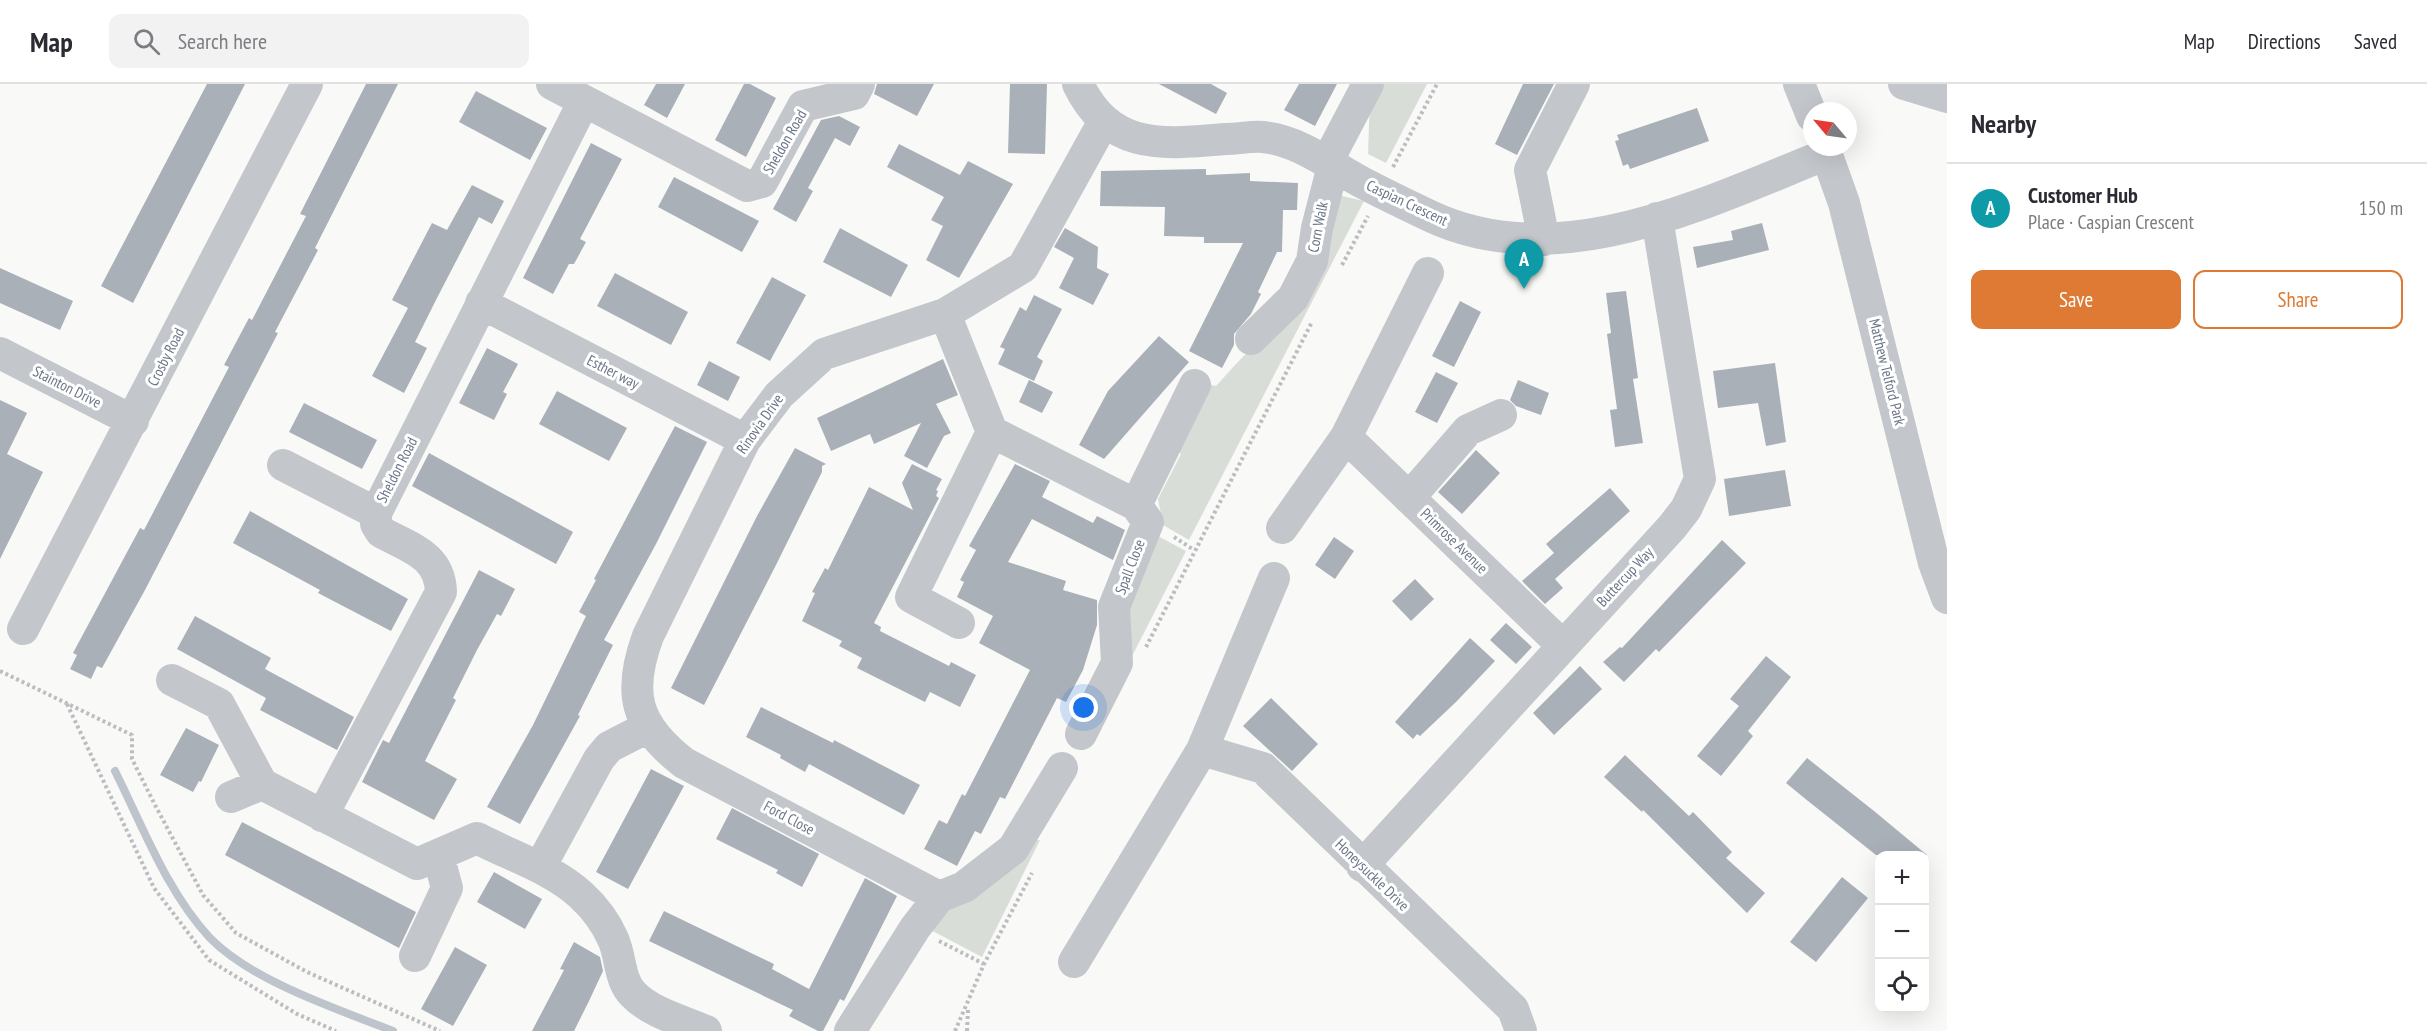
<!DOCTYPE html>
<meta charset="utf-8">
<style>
:root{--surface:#fff;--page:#f2f2f3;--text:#2b2b33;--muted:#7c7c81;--line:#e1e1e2;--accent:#de7a33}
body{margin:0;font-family:"PT Sans Narrow",sans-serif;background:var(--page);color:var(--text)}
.controls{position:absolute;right:18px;bottom:18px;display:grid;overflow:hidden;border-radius:12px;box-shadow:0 6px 24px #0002}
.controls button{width:54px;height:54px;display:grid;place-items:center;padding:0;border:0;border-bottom:2px solid var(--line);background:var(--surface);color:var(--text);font:30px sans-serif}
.compass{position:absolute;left:1803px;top:18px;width:54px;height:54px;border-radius:50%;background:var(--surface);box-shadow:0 6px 24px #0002;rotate:299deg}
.you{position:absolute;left:1084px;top:624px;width:21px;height:21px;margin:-15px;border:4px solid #fff;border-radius:50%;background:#1a73e8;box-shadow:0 0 0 9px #1a73e833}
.badge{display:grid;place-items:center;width:39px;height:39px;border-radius:50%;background:var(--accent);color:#fff;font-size:20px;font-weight:700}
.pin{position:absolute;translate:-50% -50px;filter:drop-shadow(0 2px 3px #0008)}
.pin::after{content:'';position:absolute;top:32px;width:21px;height:18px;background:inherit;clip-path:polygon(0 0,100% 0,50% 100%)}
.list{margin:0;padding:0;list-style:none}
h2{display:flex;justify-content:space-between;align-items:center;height:78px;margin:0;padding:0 24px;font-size:26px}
h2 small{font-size:20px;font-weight:400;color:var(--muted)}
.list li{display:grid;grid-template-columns:39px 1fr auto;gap:18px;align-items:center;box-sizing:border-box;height:90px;padding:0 24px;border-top:2px solid var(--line)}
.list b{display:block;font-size:22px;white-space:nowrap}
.list p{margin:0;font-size:20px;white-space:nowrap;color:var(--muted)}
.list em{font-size:20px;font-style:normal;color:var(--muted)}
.actions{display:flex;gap:12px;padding:18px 24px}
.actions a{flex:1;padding:14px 0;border:2px solid var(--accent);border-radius:12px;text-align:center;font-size:21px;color:var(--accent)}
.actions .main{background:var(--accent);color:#fff}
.icon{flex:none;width:33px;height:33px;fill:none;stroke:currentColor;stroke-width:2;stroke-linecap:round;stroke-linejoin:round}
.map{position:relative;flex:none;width:1947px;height:947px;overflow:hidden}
header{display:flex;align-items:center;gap:36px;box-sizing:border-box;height:84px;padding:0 30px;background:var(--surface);border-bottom:2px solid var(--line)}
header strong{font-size:28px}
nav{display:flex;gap:33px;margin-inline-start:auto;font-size:21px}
.search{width:420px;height:54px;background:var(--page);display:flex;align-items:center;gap:15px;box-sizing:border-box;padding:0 21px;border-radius:12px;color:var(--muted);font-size:22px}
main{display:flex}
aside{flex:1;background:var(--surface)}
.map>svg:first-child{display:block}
.green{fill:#d8ded7}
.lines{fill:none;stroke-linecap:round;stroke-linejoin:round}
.stream{stroke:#bdc4cb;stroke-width:8}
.building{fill:#aab0b8}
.path{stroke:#bbbdc1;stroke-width:4;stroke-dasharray:3 3;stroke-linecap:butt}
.minor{stroke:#c3c6ca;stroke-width:32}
.labels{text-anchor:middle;stroke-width:6;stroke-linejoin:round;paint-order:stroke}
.street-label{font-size:15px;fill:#6a7587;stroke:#fff}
</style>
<header>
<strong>Map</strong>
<div class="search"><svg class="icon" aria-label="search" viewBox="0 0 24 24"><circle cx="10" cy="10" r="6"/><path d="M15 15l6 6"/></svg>Search here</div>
<nav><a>Map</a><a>Directions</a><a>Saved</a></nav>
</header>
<main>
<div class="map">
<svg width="1947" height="947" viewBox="0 0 1947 947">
<rect width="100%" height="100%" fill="#f9f9f7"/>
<path class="green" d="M1375 0H1427L1386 79 1368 70 1370 11Z
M1338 111 1364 117 1189 456 1163 441 1158 415 1181 370 1173 363 1203 299 1216 302C1227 290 1237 278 1249 267 1265 252 1291 243 1301 225Z
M1156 451 1186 467 1129 578 1128 513Z
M1040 756 982 873 923 842 1027 757Z"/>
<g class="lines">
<path class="stream" d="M115 687C143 743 167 808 210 854 252 897 337 925 393 947"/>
</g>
<path class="building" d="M207 0H245L133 219 101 202Z
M366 0H398L315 164 318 166 275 248 278 249 145 506 102 584 97 582 91 595 70 585 77 571 73 569 140 444 144 446 229 283 224 281 249 234 252 236 306 132 300 130Z
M656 0H685L667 34 644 21Z
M744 0H750L776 14 746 73 715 56Z
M877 0H934L917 32 874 10Z
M1010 0H1047L1045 70 1008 69Z
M1159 0H1211L1227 9 1216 30Z
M1299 0H1337L1315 42 1284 26Z
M1523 0H1554L1517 71 1495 60Z
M476 7 547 44 530 76 459 38Z
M1697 24 1709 57 1630 85 1628 80 1623 82 1615 57 1619 56 1617 51Z
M839 32 860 43 850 62 835 54 808 104 813 107 796 138 773 125 821 36Z
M591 59 622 75 580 155 586 158 574 180H569L553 210 523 194Z
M899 60 960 91 968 77 1013 100 959 194 926 176 943 142 931 136 944 113 887 83Z
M1206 85V91L1250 89V97L1298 99 1297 126H1283L1282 168H1277L1258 208 1261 210 1251 230 1234 250V261L1222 284 1189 267 1243 159H1204V153L1164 152 1165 123 1100 122 1101 87Z
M674 93 759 137 742 168 658 123Z
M472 101 504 117 492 140 479 133 437 214 415 258 427 264 404 309 372 292 408 224 392 216 432 139 447 146Z
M1762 139 1769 166 1697 184 1693 163 1733 156 1731 147Z
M840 144 908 181 891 213 823 178Z
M1065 144 1098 163 1097 184 1109 190 1093 221 1059 204 1074 174 1054 163Z
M0 184 73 217 60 246 0 219Z
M615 189 688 228 671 261 597 222Z
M772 193 806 211 770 277 736 259Z
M1626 207 1638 294 1633 295 1643 359 1615 363 1610 326 1617 325 1607 250 1611 249 1606 209Z
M1034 211 1062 225 1037 273 1043 277 1034 297 998 280 1005 265 1000 263 1020 223 1026 227Z
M1460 217 1481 228 1454 283 1432 272Z
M1159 252 1189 278 1104 375 1079 361 1108 307Z
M487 264 518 280 503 308 507 310 494 336 459 319Z
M943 275 958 311 936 320 951 349 944 352 927 384 904 372 921 339 874 360 870 350 831 367 817 334Z
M709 277 740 293 728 317 697 301Z
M1775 279 1786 358 1766 362 1758 319 1718 324 1713 287Z
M1436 288 1458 299 1437 339 1415 328Z
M1029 296 1053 308 1042 329 1019 318Z
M1518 296 1549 309 1541 331 1516 322 1510 316Z
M557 307 627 344 609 377 539 340Z
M0 316 27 329 7 370 43 388 0 475Z
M304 319 377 356 362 385 289 348Z
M675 342 707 358 656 460 604 556 613 561 578 631 580 632 520 740 487 723 533 641 586 532 579 528 596 496 594 495Z
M795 364 826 380 822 382V388L775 483 704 621 671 604 757 432Z
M1476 366 1500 389 1462 430 1438 408Z
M429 369 573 448 556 480 412 402Z
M912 380 942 395 936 406 938 407 936 412 939 414 874 539 881 543 880 547 949 582 951 578 976 591 960 623 930 608 925 618 857 584 862 574 839 562 842 557 802 537 815 509 812 508 825 484 828 486 869 403 913 426 902 399Z
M1015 380 1050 397 1042 413 1093 439 1097 432 1125 446 1113 476 1032 435 1008 478 1066 497 1063 506 1097 516V541L1083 586 1066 618 1057 614 1005 715 1000 713 981 750 975 747 957 782 924 765 939 736 947 740 962 710 965 712 1030 586 979 559 993 532 957 513 964 498 960 496 976 466 969 462Z
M1785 386 1791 422 1729 432 1724 395Z
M1610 404 1630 427 1555 495 1563 504 1545 520 1522 497 1554 469 1546 460Z
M250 427 408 515 391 547 318 509 320 506 233 459Z
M1334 453 1354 467 1335 495 1315 481Z
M1722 456 1746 479 1659 568 1656 565 1624 598 1603 578 1620 563 1622 564Z
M479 486 515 505 501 532 497 530 477 566 453 614 456 616 425 677 457 695 434 736 362 698 383 656 389 659Z
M1415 495 1434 515 1411 537 1392 517Z
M195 532 271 574 265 585 354 633 337 666 260 626 266 614 177 565Z
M1506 539 1532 563 1516 580 1490 556Z
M1470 554 1495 577 1456 618 1420 652 1417 650 1413 655 1395 638Z
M1766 572 1791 593 1748 647 1753 652 1721 692 1697 672 1739 622 1730 615Z
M1580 582 1602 605 1554 651 1533 629Z
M1271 614 1318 660 1292 687 1243 642Z
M761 623 833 659 834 656 920 701 904 731 809 680 805 688 780 674 781 671 746 653Z
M186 644 219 661 201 698 199 697 193 708 160 691Z
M1625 671 1689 732 1693 728 1732 768 1726 774 1765 809 1747 829 1643 726 1642 728 1604 693Z
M1807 674 1874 727 1927 771H1876L1808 717 1786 699Z
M651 685 684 702 628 805 596 788Z
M732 724 819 770 802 803 776 789 778 786 716 755Z
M242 738 416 828 399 864 225 771Z
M494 788 542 815 525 845 477 818Z
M1842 793 1868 814 1816 878 1790 858Z
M865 794 897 812 844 917 840 915 823 947H818L789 932 793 926 649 857 664 827 774 880 772 885 809 905Z
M574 858 600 873 603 887 589 917 574 947H532L564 886 560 885Z
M455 863 487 881 453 942 421 925Z"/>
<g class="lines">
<path class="path" d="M1393 83 1437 0
M1342 181 1368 132
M1174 453 1194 466
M1146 563 1312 238
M0 587 132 651V675L155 721 203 811 236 849 307 888 440 947
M67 620 154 804 209 876 297 930 336 947
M939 857 984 880
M955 947 984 880 1032 789
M967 947 968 926"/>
<path class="minor" d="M552 0 747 102 762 98 803 22 854 10 859 0
M1078 0C1111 68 1163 60 1226 55 1238 55 1251 52 1263 53 1301 57 1332 83 1365 100 1386 111 1409 122 1430 132 1559 193 1707 118 1827 70
M1799 0 1812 32
M1904 0 1947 13
M1824 63 1844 119 1934 479 1947 514
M1327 78 1368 0
M1544 156 1530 86 1574 0
M481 219 745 356
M945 230 992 348 1136 421 1148 438 1114 523 1117 579 1081 650
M1251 255 1293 214 1312 177 1317 144 1333 82
M0 269 133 337
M1346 353 1562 561
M283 381 376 429
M1409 414 1468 346 1501 331
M1136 421 1195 301
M1282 444 1346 353 1428 189
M959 539 911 513 992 348
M23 545 307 0
M172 596 219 620 262 700
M1202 666 1263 684 1513 925 1521 947
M231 713 262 700 417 780 477 754C511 772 553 785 581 811 594 823 606 839 613 855 621 872 619 896 633 910 651 929 683 937 706 947
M322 732 441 508C440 471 410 464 381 448L376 440V429L584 17
M1362 782 1672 443 1686 425 1700 395 1657 134
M540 783 599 675 609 663 648 643
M939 813 684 679C635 641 627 609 648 552L745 356 779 311 824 270 945 230 1023 183 1104 37
M415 872 447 804 438 771
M1074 878 1202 666 1274 494
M850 947 915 844 939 813 964 803 1013 765 1062 684"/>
</g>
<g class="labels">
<g class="street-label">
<text transform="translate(785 58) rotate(-60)" y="5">Sheldon Road</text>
<text transform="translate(1407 119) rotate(25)" y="5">Caspian Crescent</text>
<text transform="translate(1318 143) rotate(-79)" y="5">Corn Walk</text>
<text transform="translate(166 273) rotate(-63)" y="5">Crosby Road</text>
<text transform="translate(613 288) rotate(27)" y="5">Esther way</text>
<text transform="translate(1887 288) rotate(76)" y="5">Matthew Telford Park</text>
<text transform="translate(67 303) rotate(27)" y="5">Stainton Drive</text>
<text transform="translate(760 340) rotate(-55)" y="5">Rinovia Drive</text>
<text transform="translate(397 386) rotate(-63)" y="5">Sheldon Road</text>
<text transform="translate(1454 457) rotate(44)" y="5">Primrose Avenue</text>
<text transform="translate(1130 483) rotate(-69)" y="5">Spall Close</text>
<text transform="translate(1625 493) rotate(-47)" y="5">Buttercup Way</text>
<text transform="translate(789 734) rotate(28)" y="5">Ford Close</text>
<text transform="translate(1372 791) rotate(44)" y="5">Honeysuckle Drive</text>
</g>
</g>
</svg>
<div class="controls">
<button>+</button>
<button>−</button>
<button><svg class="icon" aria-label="locate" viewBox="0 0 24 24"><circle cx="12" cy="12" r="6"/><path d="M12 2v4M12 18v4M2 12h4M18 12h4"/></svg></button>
</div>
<svg class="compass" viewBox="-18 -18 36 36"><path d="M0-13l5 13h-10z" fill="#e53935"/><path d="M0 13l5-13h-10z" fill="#7c7c81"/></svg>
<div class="you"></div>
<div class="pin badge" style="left:1524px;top:205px;background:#0f9aa8">A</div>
</div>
<aside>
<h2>Nearby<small></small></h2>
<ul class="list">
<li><span class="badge" style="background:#0f9aa8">A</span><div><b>Customer Hub</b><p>Place · Caspian Crescent</p></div><em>150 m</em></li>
</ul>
<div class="actions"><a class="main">Save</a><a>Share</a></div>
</aside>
</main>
